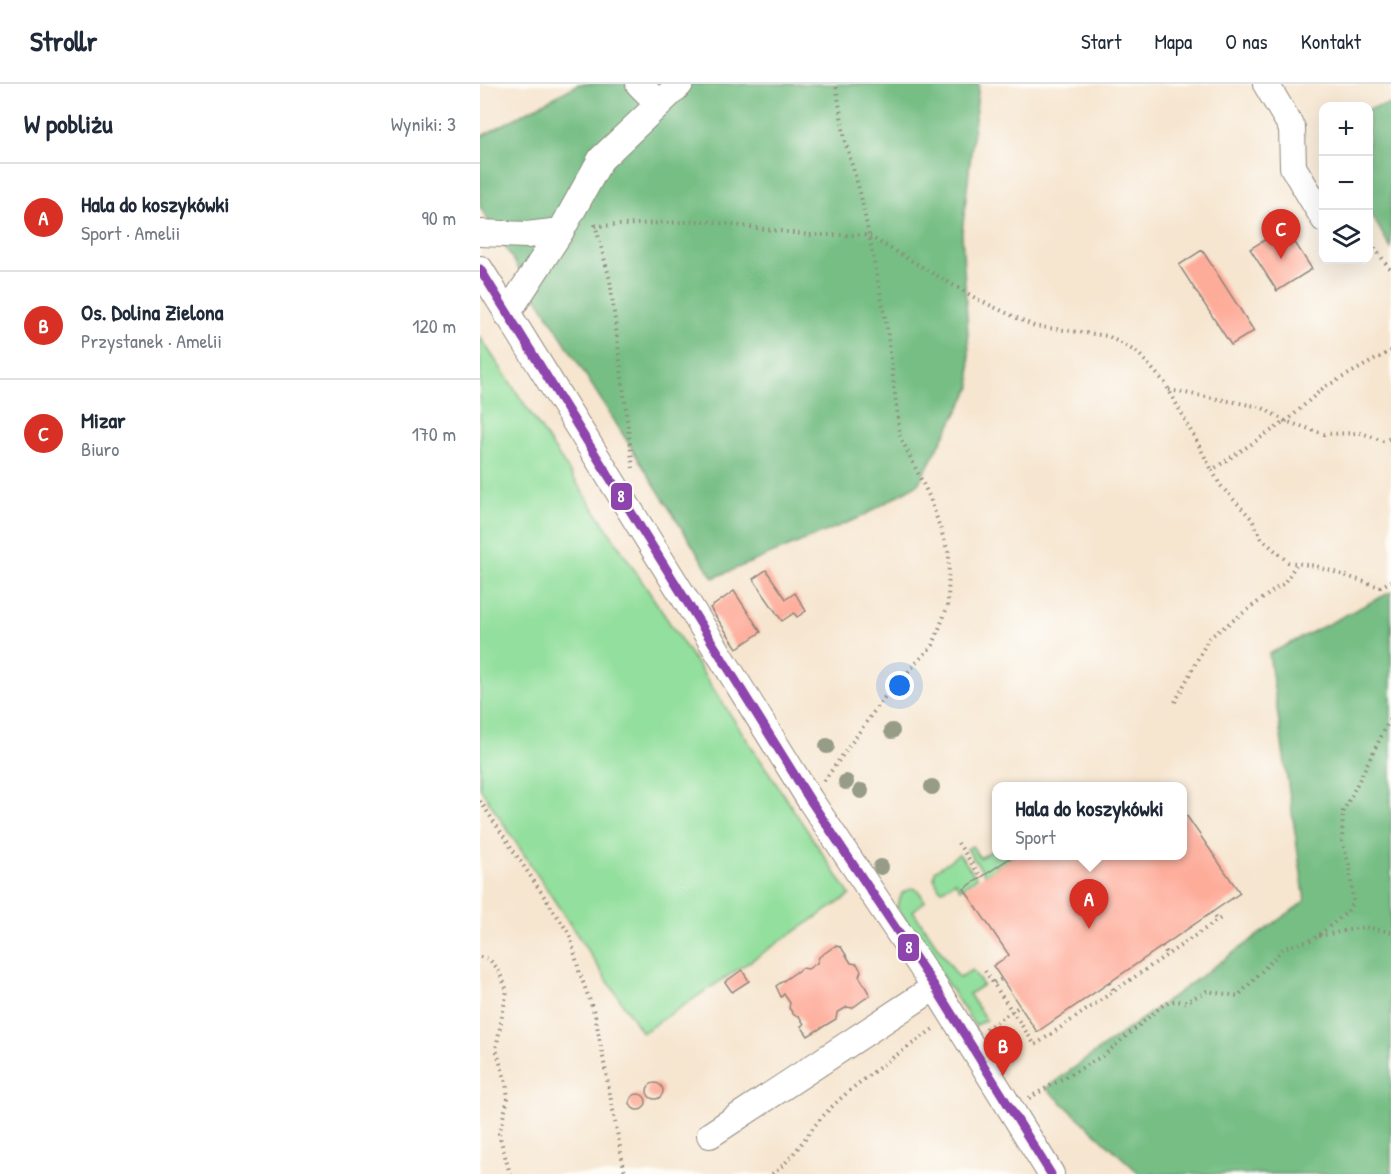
<!DOCTYPE html>
<html lang="pl">
<meta charset="utf-8">
<style>
:root{--surface:#fff;--page:#f6f6f7;--text:#1f2937;--muted:#747a83;--line:#e0e1e3;--accent:#d93025}
body{margin:0;font-family:"Patrick Hand",sans-serif;background:var(--page);color:var(--text)}
.controls{position:absolute;right:18px;top:18px;display:grid;overflow:hidden;border-radius:12px;box-shadow:0 6px 24px #0002}
.controls button{width:54px;height:54px;display:grid;place-items:center;padding:0;border:0;border-bottom:2px solid var(--line);background:var(--surface);color:var(--text);font:30px sans-serif}
.you{position:absolute;left:420px;top:602px;width:21px;height:21px;margin:-15px;border:4px solid #fff;border-radius:50%;background:#1a73e8;box-shadow:0 0 0 9px #1a73e833}
.badge{display:grid;place-items:center;width:39px;height:39px;border-radius:50%;background:var(--accent);color:#fff;font-size:20px;font-weight:700}
.pin{position:absolute;translate:-50% -50px;filter:drop-shadow(0 2px 3px #0008)}
.pin::after{content:'';position:absolute;top:32px;width:21px;height:18px;background:inherit;clip-path:polygon(0 0,100% 0,50% 100%)}
.popup{position:absolute;left:512px;top:698px;width:195px;height:78px;box-sizing:border-box;display:grid;place-content:center;border-radius:12px;background:var(--surface);filter:drop-shadow(0 2px 4px #0005);font-size:20px;white-space:nowrap;color:var(--muted)}
.popup b{font-size:22px;color:var(--text)}
.popup::after{content:'';position:absolute;left:50%;top:100%;margin-left:-12px;border:12px solid transparent;border-top-color:var(--surface)}
.list{margin:0;padding:0;list-style:none}
h2{display:flex;justify-content:space-between;align-items:center;height:78px;margin:0;padding:0 24px;font-size:26px}
h2 small{font-size:20px;font-weight:400;color:var(--muted)}
.list li{display:grid;grid-template-columns:39px 1fr auto;gap:18px;align-items:center;box-sizing:border-box;height:108px;padding:0 24px;border-top:2px solid var(--line)}
.list b{display:block;font-size:22px;white-space:nowrap}
.list p{margin:0;font-size:20px;white-space:nowrap;color:var(--muted)}
.list em{font-size:20px;font-style:normal;color:var(--muted)}
.icon{flex:none;width:33px;height:33px;fill:none;stroke:currentColor;stroke-width:2;stroke-linecap:round;stroke-linejoin:round}
.map{position:relative;flex:none;width:911px;height:1090px;overflow:hidden}
header{display:flex;align-items:center;gap:36px;box-sizing:border-box;height:84px;padding:0 30px;background:var(--surface);border-bottom:2px solid var(--line)}
header strong{font-size:28px}
nav{display:flex;gap:33px;margin-inline-start:auto;font-size:21px}
main{display:flex}
aside{flex:1;background:var(--surface)}
.map>svg:first-child{display:block}
.green{fill:#93df9d;stroke:#5f8564;stroke-width:1.5}
.forest{fill:#76be84;stroke:#507458;stroke-width:1.5}
.building{fill:#feac9a}
.lines{fill:none;stroke-linecap:round;stroke-linejoin:round}
.minor-casing{stroke:#90887d;stroke-width:28}
.path{stroke:#90887d;stroke-width:4;stroke-dasharray:1.5 4.5;stroke-linecap:butt}
.minor{stroke:#fff;stroke-width:26}
.bus-1-casing{stroke:#fdfcf7;stroke-width:14}
.bus-1{stroke:#8e44ad;stroke-width:9}
.tree{fill:#979c88}
.line-badge{stroke:#fdfcf7;stroke-width:2}
.badge-label{font-size:16px;text-anchor:middle;font-weight:bold;fill:#fff}
</style>
<header>
<strong>Strollr</strong>
<nav><a>Start</a><a>Mapa</a><a>O nas</a><a>Kontakt</a></nav>
</header>
<main>
<aside>
<h2>W pobliżu<small>Wyniki: 3</small></h2>
<ul class="list">
<li><span class="badge">A</span><div><b>Hala do koszykówki</b><p>Sport · Amelii</p></div><em>90 m</em></li>
<li><span class="badge">B</span><div><b>Os. Dolina Zielona</b><p>Przystanek · Amelii</p></div><em>120 m</em></li>
<li><span class="badge">C</span><div><b>Mizar</b><p>Biuro</p></div><em>170 m</em></li>
</ul>
</aside>
<div class="map">
<svg width="911" height="1090" viewBox="0 0 911 1090">
<rect width="100%" height="100%" fill="#fdfcf7"/>
<filter id="ink" filterUnits="userSpaceOnUse"><feTurbulence type="fractalNoise" baseFrequency=".0167" numOctaves="2"/><feDisplacementMap in="SourceGraphic" scale="12" xChannelSelector="R" yChannelSelector="G"/><feConvolveMatrix kernelMatrix="1 2 1 2 8 2 1 2 1" color-interpolation-filters="sRGB"/></filter>
<filter id="wash" filterUnits="userSpaceOnUse"><feTurbulence type="fractalNoise" baseFrequency=".008" numOctaves="4" result="noise"/><feDisplacementMap in="SourceGraphic" scale="24" xChannelSelector="R" yChannelSelector="G"/><feGaussianBlur stdDeviation="1.35" result="paint"/><feColorMatrix in="noise" values="0 0 0 0 0 0 0 0 0 0 0 0 0 0 0 0 0 1.4 0 .05"/><feComposite in="paint" operator="in"/></filter>
<g filter="url(#wash)">
<rect width="100%" height="100%" fill="#f6e5cf"/>
<path class="green" d="M0 253 370 811 162 949 0 704Z
M492 762 500 774 516 764V772H533L505 791 487 765Z
M479 770 497 794 480 805 475 797 463 806 459 804 454 794 455 787Z
M432 804 438 806 445 817 433 827 479 894 492 886 503 901 489 910 506 936 495 942 417 823 422 809Z"/>
<path class="forest" d="M99 0H499L482 149 491 303 438 400 381 433 233 494 0 123V53Z
M911 20V165L889 126 888 25Z
M911 508V1090H660L566 1004 825 817 789 570Z"/>
<g id="blocks">
<path class="building" d="M805 143 832 185 797 207 770 165Z
M722 166 774 247 751 261 699 181Z
M286 486 306 515 315 509 326 527 317 533 314 529 302 537 273 495Z
M254 507 281 548 257 564 230 524Z
M702 725 760 809 557 948 513 882 529 871 484 805 533 772H702Z
M355 862 361 863 371 879 377 880 381 887 379 892 390 911 372 924 367 923 357 929 356 935 328 952 321 942 324 940 319 932 314 931 309 924 310 919 304 910 301 913 296 902 322 884 328 885 337 879 339 873Z
M262 886 269 897 252 908 245 898Z
M167 1007a8 8 0 1 1 16 0a8 8 0 1 1-16 0Z
M150 1018a8 8 0 1 1 16 0a8 8 0 1 1-16 0Z"/>
</g>
</g>
<g filter="url(#ink)">
<use href="#blocks" fill-opacity="0" stroke="#90887d" stroke-width="1.5"/>
<g class="lines">
<defs>
<path id="minor" d="M159 0 179 20
M786 0 812 44 813 83 844 135
M0 149 47 151 81 147 121 75 200 0
M0 185 330 716 455 903 571 1090
M27 230 81 147
M230 1051 455 903"/>
</defs>
<use href="#minor" class="minor-casing"/>
<path class="path" d="M115 140 130 196 153 384
M115 142 225 137 329 151H387L499 216 554 242 628 252 658 269 685 299 732 386
M888 154 911 187
M911 267 843 304 809 335 732 386 740 401 771 434 782 455 808 478 836 482 900 503 911 497
M689 306 781 323 805 337 844 350 882 349 903 357 911 354
M695 618 729 554 804 499 816 481
M344 697 403 615 453 561 468 521 469 470 450 414 420 352 407 243 381 112 365 57 356 0
M0 717 90 851 99 887 115 931 145 1090
M478 759 501 793
M731 828 737 837
M839 852 884 843 911 848
M682 862 688 871
M0 873 9 875 18 885 27 906 16 965 26 999 28 1014 19 1050 30 1090
M505 887 555 961 741 834
M514 899 522 895
M629 899 635 908
M506 945 540 922
M549 1014 624 971 683 921 694 917 706 918 727 907 758 912 804 864 834 855 867 828 873 818 870 784 862 757 863 728 911 633
M292 1090C315 1074 325 1051 344 1031 372 1000 419 970 453 945"/>
<use href="#minor" class="minor"/>
<defs>
<path id="bus-1" d="M0 185 330 716 455 903 571 1090"/>
</defs>
<use href="#bus-1" class="bus-1-casing"/>
<use href="#bus-1" class="bus-1"/>
</g>
<g class="tree">
<circle cx="412" cy="647" r="8"/>
<circle cx="347" cy="662" r="8"/>
<circle cx="366" cy="698" r="8"/>
<circle cx="452" cy="703" r="8"/>
<circle cx="381" cy="707" r="8"/>
<circle cx="401" cy="783" r="8"/>
</g>
</g>
<g class="line-badge">
<rect x="130" y="398" width="23" height="29" rx="6" fill="#8e44ad"/>
<rect x="417" y="849" width="23" height="29" rx="6" fill="#8e44ad"/>
</g>
<g class="badge-label">
<text x="141" y="418">8</text>
<text x="429" y="869">8</text>
</g>
</svg>
<div class="controls">
<button>+</button>
<button>−</button>
<button><svg class="icon" aria-label="layers" viewBox="0 0 24 24"><path d="M12 4l9 5-9 5-9-5zM3 14l9 5 9-5"/></svg></button>
</div>
<div class="you"></div>
<div class="pin badge" style="left:609px;top:845px">A</div>
<div class="popup"><b>Hala do koszykówki</b>Sport</div>
<div class="pin badge" style="left:523px;top:992px">B</div>
<div class="pin badge" style="left:801px;top:175px">C</div>
</div>
</main>
